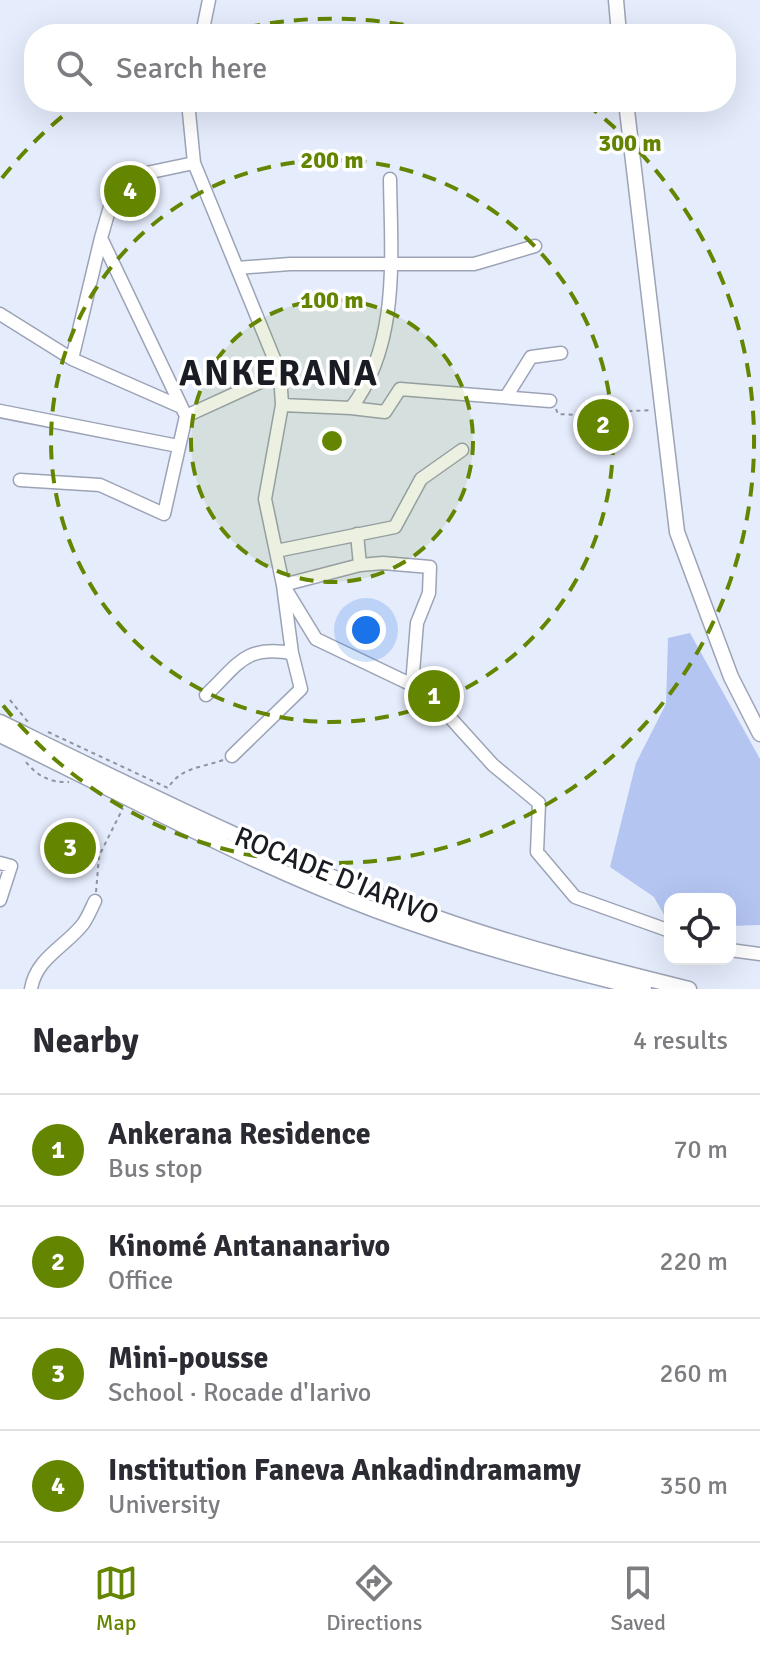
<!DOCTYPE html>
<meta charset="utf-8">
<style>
:root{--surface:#fff;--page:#f7f7f7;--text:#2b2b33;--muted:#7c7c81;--line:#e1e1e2;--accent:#648500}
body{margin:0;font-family:Signika,sans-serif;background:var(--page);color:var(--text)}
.controls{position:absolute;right:24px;bottom:24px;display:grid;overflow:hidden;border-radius:16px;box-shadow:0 8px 32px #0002}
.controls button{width:72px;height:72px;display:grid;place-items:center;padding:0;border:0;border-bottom:2px solid var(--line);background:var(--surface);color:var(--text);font:40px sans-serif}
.you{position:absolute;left:366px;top:630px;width:28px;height:28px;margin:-20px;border:6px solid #fff;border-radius:50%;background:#1a73e8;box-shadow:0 0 0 12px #1a73e833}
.badge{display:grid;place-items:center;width:52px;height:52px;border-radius:50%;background:var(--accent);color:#fff;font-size:26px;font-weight:700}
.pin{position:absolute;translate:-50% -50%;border:4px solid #fff;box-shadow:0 2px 8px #0006}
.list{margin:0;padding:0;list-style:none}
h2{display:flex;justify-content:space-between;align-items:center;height:104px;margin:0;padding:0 32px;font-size:34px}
h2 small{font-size:26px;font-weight:400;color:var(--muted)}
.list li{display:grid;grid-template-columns:52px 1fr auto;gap:24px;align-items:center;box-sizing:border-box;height:112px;padding:0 32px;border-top:2px solid var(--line)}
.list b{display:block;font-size:30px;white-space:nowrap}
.list p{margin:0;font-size:26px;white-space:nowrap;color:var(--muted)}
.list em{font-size:26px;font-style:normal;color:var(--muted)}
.icon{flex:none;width:44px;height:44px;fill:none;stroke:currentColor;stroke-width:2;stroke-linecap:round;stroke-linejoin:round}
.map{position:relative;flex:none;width:760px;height:989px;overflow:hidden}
.search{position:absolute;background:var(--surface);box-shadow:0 8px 32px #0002;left:24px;right:24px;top:24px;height:88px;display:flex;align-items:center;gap:20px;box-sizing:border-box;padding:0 28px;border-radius:32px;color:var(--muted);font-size:30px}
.sheet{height:552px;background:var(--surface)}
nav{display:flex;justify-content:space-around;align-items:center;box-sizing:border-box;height:112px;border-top:2px solid var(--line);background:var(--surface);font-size:22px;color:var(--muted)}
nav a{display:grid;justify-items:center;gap:4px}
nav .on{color:var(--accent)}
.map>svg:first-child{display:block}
.green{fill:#b4c5f2}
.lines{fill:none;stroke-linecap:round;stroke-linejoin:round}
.minor-casing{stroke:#9ca3b6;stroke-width:15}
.major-casing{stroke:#9ca3b6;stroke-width:17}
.path{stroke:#8e939f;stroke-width:2;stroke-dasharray:4 4;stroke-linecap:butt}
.minor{stroke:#fff;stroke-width:12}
.major{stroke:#fff;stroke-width:14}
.ring{fill:none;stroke:#648500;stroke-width:4;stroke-dasharray:14 10}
.labels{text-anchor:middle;stroke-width:7;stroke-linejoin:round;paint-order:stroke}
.street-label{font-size:28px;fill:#191c23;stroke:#fff}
.district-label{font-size:36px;font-weight:bold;letter-spacing:2px;fill:#191c23;stroke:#fff}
.centre{fill:#648500;stroke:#fff;stroke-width:4}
.ring-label{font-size:24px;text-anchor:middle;font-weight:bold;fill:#648500;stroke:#fff;stroke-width:7;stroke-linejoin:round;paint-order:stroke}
</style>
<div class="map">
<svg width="760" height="989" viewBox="0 0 760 989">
<rect width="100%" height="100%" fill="#e5ecfc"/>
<path class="green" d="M690 633 760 759V925L730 926V899H670L668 922 654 897 610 867 636 763 666 704 668 638Z"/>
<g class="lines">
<defs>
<path id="minor" d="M202 34 209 0
M188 102 194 163 280 373 282 405 265 499 283 585 316 639 427 692 493 765 539 803 537 852 575 897 670 931
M237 268 290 264H474L535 246
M0 314 72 359 179 406
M72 359 101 238
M506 397 531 357 561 353
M282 405 351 408C400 344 391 256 390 179
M351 408 385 412 400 389 550 401
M0 411 178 446
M186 416 280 373
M20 480 100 485 164 514 186 416 101 238 118 179 194 163
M276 551 395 527 421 479 462 450
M360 565 383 563 430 567 429 593 417 623 412 685
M206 695C239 664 244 645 292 653L283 585 360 565 357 534
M232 756 301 689 292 653
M0 863 11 866 0 900
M730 950 760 954
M31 989C36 958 65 947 83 924 88 917 91 909 95 901"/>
<path id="major" d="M616 0 619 34
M626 102 677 532 731 677 760 734
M0 722C143 792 287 864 438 918 520 947 604 968 689 989
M0 735C124 795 247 862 375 910 463 943 553 967 644 989"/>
</defs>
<use href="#minor" class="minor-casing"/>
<use href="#major" class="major-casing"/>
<path class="path" d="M556 409 558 414 616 417 617 412 651 410
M10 700 28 722
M48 732 168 788C181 767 201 768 223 760
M26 762C37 776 51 783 69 782
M96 892 99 856 123 808"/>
<use href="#minor" class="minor"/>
<use href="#major" class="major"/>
</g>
<circle cx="332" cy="441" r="141" fill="#648500" fill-opacity=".12"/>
<g class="ring">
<circle cx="332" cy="441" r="141"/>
<circle cx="332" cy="441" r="281"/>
<path d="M2 178A422 422 0 0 1 78 104M223 33A422 422 0 0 1 441 33M586 104A422 422 0 1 1 2 704"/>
</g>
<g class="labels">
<g class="street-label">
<text transform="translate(337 875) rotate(22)" y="10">ROCADE D'IARIVO</text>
</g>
<g class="district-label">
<text x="279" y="385">ANKERANA</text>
</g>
</g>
<circle cx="332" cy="441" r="12" class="centre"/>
<g class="ring-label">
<text x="630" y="151">300 m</text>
<text x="332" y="168">200 m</text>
<text x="332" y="308">100 m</text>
</g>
</svg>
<div class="controls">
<button><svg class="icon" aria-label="locate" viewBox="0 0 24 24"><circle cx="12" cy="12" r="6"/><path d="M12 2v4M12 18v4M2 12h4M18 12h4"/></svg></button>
</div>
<div class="you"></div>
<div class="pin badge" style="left:434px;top:696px">1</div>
<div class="pin badge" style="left:603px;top:425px">2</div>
<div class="pin badge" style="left:70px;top:848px">3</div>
<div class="pin badge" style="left:130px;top:191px">4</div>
<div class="search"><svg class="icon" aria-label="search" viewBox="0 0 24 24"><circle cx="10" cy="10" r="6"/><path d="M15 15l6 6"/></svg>Search here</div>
</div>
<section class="sheet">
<h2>Nearby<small>4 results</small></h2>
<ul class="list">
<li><span class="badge">1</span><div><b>Ankerana Residence</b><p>Bus stop</p></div><em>70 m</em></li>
<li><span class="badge">2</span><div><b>Kinomé Antananarivo</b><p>Office</p></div><em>220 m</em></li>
<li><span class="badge">3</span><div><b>Mini-pousse</b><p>School · Rocade d'Iarivo</p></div><em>260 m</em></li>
<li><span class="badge">4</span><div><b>Institution Faneva Ankadindramamy</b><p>University</p></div><em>350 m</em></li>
</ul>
</section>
<nav>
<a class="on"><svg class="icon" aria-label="map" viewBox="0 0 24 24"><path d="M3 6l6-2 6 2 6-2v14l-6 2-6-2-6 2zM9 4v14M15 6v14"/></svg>Map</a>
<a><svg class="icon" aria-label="directions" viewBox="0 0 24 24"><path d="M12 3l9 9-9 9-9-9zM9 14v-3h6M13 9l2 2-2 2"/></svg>Directions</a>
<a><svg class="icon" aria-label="saved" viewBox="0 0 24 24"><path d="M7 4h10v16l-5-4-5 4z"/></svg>Saved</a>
</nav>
